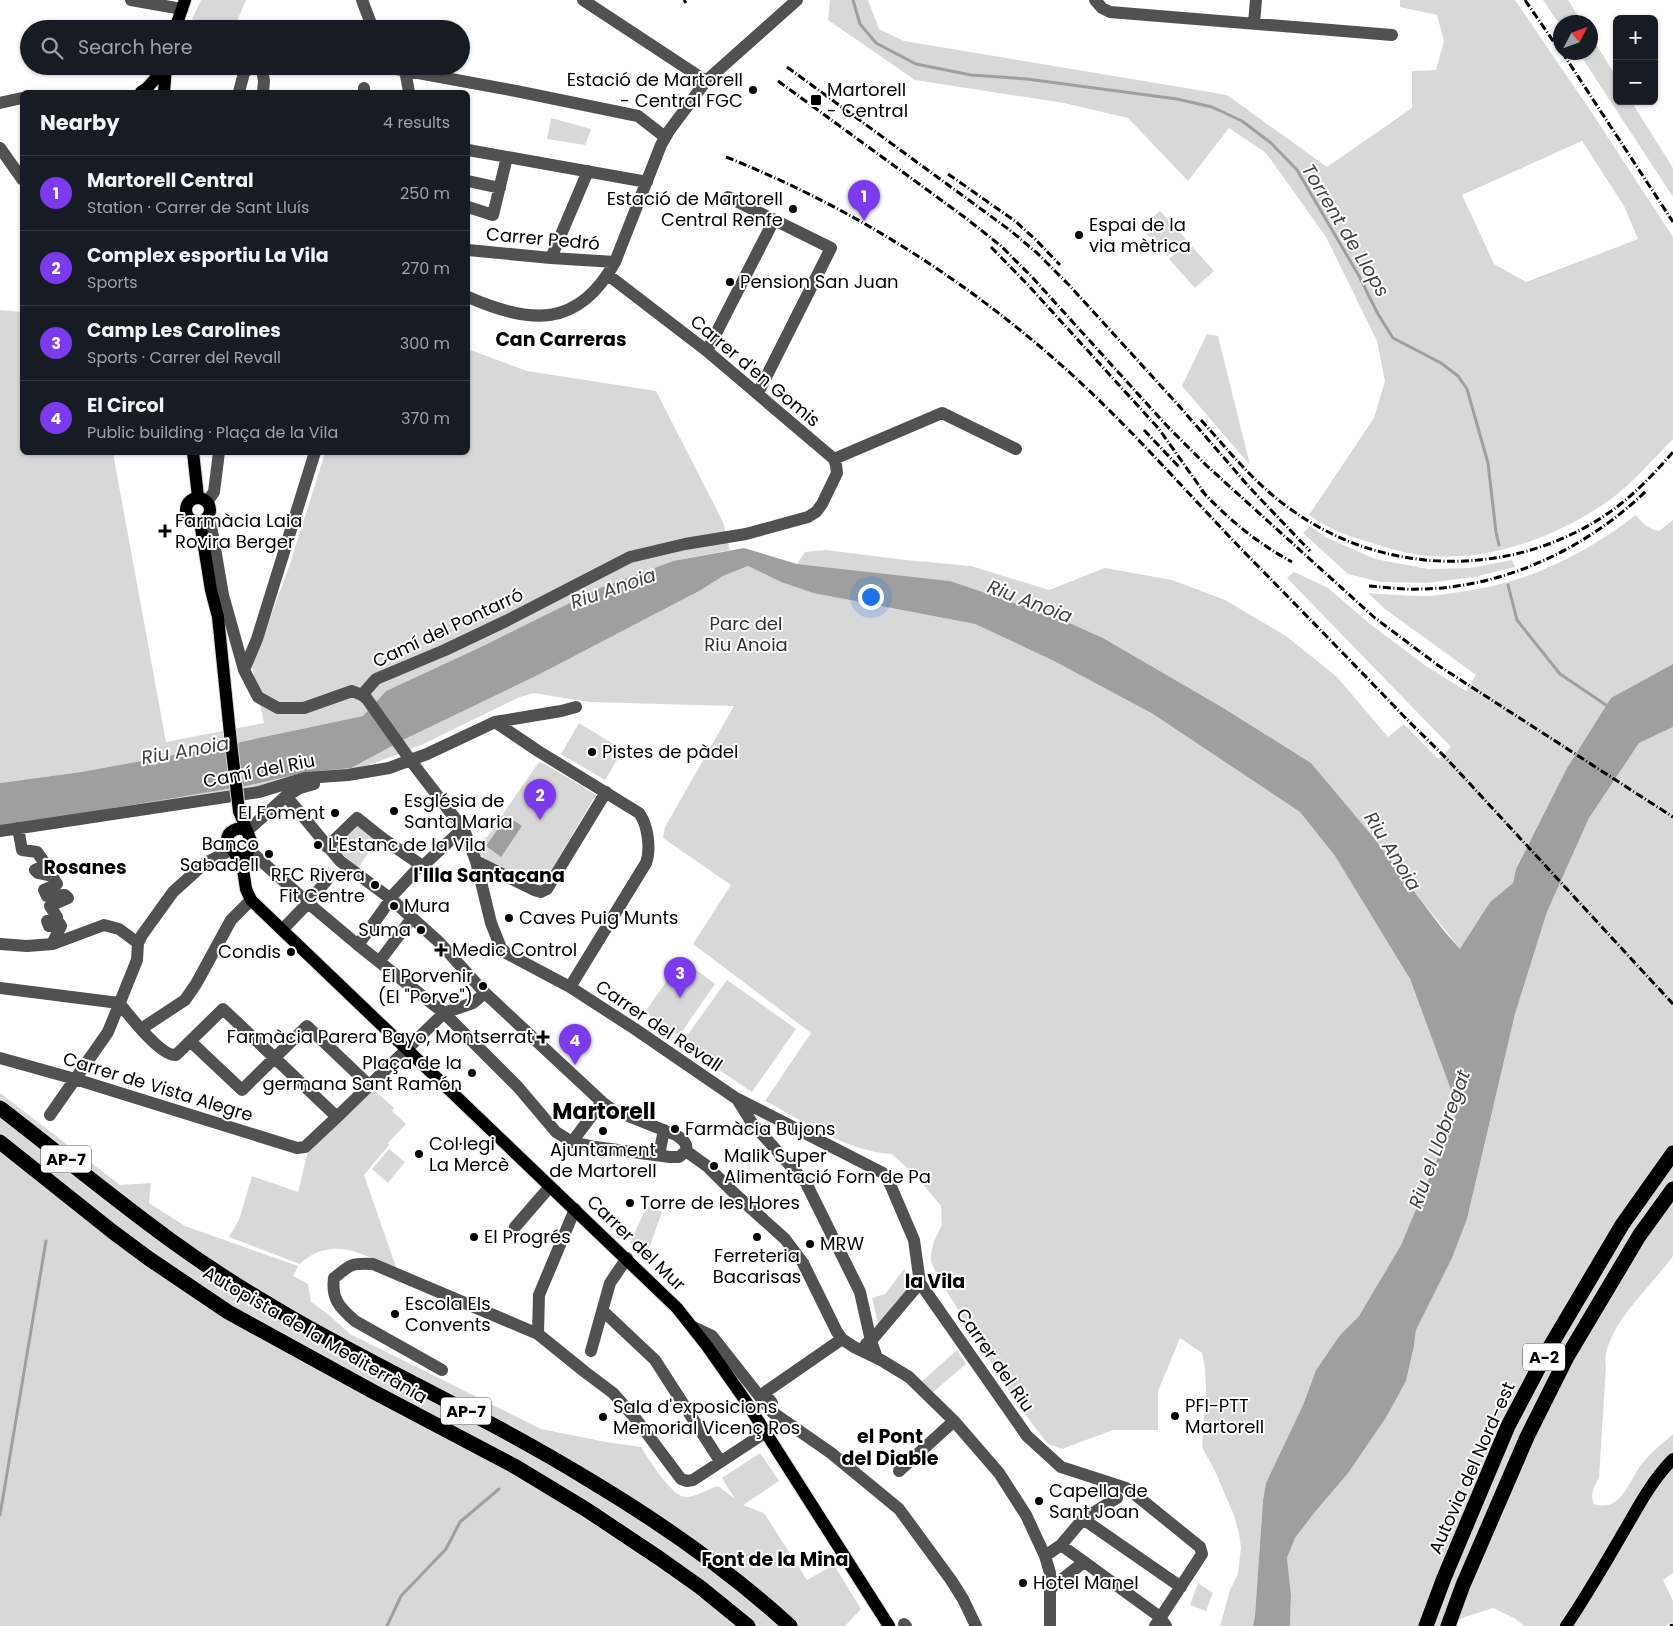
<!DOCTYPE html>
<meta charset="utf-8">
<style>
:root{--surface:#171b24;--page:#242831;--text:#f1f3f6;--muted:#9ea1a6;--line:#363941;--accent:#7c3aed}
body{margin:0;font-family:Poppins,sans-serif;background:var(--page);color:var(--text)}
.controls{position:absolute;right:15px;top:15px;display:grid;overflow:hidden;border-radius:8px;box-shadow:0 1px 4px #0004}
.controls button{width:45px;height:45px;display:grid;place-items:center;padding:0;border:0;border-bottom:1px solid var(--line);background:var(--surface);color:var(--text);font:25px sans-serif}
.compass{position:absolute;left:1553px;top:15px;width:45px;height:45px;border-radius:50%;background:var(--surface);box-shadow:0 1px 4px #0004;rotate:49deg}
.you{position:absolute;left:870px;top:596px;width:18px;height:18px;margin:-12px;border:4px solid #fff;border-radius:50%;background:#1a73e8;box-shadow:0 0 0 8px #1a73e833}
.badge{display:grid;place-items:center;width:32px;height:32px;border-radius:50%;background:var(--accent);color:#fff;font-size:16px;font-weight:700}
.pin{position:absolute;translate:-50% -41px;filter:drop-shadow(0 1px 2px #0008)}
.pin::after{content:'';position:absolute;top:26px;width:18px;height:15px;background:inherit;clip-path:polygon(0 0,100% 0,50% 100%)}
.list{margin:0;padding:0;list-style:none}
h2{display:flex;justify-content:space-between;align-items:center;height:65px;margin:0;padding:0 20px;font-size:21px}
h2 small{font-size:16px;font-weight:400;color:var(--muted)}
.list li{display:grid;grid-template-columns:32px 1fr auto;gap:15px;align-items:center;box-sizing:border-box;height:75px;padding:0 20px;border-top:1px solid var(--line)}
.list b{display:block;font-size:19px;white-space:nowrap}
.list p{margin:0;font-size:16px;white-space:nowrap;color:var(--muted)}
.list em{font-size:16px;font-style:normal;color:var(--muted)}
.icon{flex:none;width:28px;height:28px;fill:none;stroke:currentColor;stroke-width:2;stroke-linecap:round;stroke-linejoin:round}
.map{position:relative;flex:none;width:1673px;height:1626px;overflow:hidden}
.search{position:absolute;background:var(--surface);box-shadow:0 1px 4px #0004;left:20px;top:20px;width:450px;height:55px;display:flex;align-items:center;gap:12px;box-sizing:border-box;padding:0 18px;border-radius:28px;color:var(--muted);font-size:19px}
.panel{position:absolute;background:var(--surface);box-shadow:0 1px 4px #0004;left:20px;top:90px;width:450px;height:365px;border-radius:8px}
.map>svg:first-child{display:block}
.green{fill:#d8d8d8;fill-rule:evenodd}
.water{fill:#9f9f9f}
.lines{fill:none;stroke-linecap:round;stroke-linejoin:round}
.stream{stroke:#9f9f9f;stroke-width:3}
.minor-tunnel{stroke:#d9d9d9;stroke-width:12;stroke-dasharray:12 6;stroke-linecap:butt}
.major-casing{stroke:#dbdbdb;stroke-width:14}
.highway-casing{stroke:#dbdbdb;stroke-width:17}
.minor{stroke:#515151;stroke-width:12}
.major{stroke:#000;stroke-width:12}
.highway{stroke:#000;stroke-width:15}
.rail{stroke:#000;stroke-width:3;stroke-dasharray:8 2.5 1 2.5;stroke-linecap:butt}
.major-bridge-casing{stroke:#dbdbdb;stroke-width:14;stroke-linecap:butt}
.major-bridge{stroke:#000;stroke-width:12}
.poi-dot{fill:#000;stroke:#fff;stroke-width:2}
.labels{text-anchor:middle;stroke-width:4;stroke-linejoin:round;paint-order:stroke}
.shield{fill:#fff;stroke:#4c4c4c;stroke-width:1}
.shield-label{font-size:16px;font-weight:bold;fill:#000}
.poi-label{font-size:18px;fill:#000;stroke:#fff;text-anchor:start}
.street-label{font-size:18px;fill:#000;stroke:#fff}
.park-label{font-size:18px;fill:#2f2f2f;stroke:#fff}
.water-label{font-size:19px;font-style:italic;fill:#404040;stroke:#fff}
.neighbourhood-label{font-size:19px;font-weight:bold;fill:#000;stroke:#fff}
.district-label{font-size:22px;font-weight:bold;fill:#000;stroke:#fff}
</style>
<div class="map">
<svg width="1673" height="1626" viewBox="0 0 1673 1626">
<rect width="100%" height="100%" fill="#fff"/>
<path class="green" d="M201 0H246L234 28 192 19Z
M830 0H868L879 29 904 41 1227 95 1327 167 1412 108V71L1436 70 1444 41 1437 15 1400 7V0H1515L1592 113 1673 237V439C1650 462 1628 489 1601 506 1552 538 1490 561 1431 556 1412 555 1390 549 1372 543 1350 537 1327 528 1309 515L1374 418 1385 381 1377 341 1326 237 1266 153 1229 128 1188 181 1128 118 1064 103 915 80 828 20ZM1582 141 1624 206 1638 239 1526 282 1494 264 1462 195Z
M1543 0H1568L1582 22H1560V25Z
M1591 36 1617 78V101H1631L1673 168V197L1579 53 1590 52Z
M551 118 591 129 585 145 547 139Z
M1160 211 1186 239 1167 256 1141 227Z
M1188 242 1214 271 1195 288 1169 259Z
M0 310 22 312V452L113 453 166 742 264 723 252 666 289 567 325 453 468 452V349L527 371 656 391 723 522 730 550 673 561 600 588 483 646 386 691 363 716 212 748 81 772 0 783Z
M1207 334 1218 336 1250 465 1182 386Z
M1636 515C1642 523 1648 529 1659 531L1673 520V664L1611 699 1567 768 1516 869 1513 883 1490 902 1461 950 1311 763 1220 706 1103 638 1054 616 950 581 797 564 805 552 826 550 906 560 971 566 1049 590 1105 568 1172 580 1225 600 1286 636 1337 677 1388 737 1404 724 1438 759 1451 747 1287 578 1294 572 1328 588 1370 624 1426 666 1466 691 1476 675 1385 609 1368 593C1387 594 1406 596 1425 596 1434 596 1443 594 1452 593 1522 585 1580 558 1636 515Z
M1310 526 1325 537 1375 559 1428 569 1470 568 1512 560 1515 567 1474 577 1427 583 1381 582 1348 574 1303 533Z
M748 566 781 582 813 593 975 624 1052 660 1153 714 1300 812 1335 856 1410 979 1458 1109 1401 1245 1359 1316 1340 1335 1316 1370 1303 1405 1266 1483 1263 1500 1255 1615 1253 1626H1220L1230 1590 1238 1574 1241 1547 1239 1534 1234 1515 1214 1469 1202 1447 1206 1391 1205 1368 1202 1353 1180 1338 1158 1391V1430H1113L1062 1449 1047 1443 1015 1401 939 1279 931 1262V1254L934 1241 942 1225 941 1206 916 1176 892 1154C848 1152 804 1121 765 1101L811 1033 693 944 731 885 663 838 665 827 734 706 589 702 534 693 520 697 421 745 364 767 247 789 0 827 246 786 308 772 403 740 538 675 701 590 723 576Z
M579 723 623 750 605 780 561 754Z
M1673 727V1256C1653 1285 1600 1330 1606 1367L1599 1477C1595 1487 1589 1493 1594 1504 1621 1513 1629 1481 1641 1465 1650 1453 1662 1444 1673 1434V1573L1663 1580 1673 1601V1622L1665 1626H1524L1514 1618 1493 1608 1465 1617 1448 1626H1290L1291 1595 1287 1558 1295 1538 1315 1512 1349 1472 1387 1416 1406 1381 1414 1346 1416 1330 1452 1258 1467 1219 1515 1014 1547 912 1589 818 1639 743Z
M539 762 543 763 596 795 543 884 538 886 483 858 479 851 476 841 487 837Z
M355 823 377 841 358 868 332 845Z
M682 959 715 984 679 1036 645 1012Z
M727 980 796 1029 752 1092 681 1044Z
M373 1089 394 1108 392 1111 406 1124 388 1143 389 1145 364 1175 397 1270C370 1258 341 1239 312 1255 308 1258 303 1260 300 1264L229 1237 239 1220 252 1176 298 1192 308 1151Z
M0 1093 120 1185 151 1183 149 1203 185 1226 298 1266 293 1276 308 1284 311 1302 329 1315 350 1334 541 1429 606 1442 641 1447C649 1459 672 1499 688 1497 698 1496 708 1489 718 1486L735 1499 722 1478 760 1453 779 1481 743 1505 764 1513 807 1580 834 1565 861 1609 845 1626H0Z
M389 1149 405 1162 388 1183 372 1169Z
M647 1206 662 1212 646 1257 630 1243Z
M904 1269 915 1282 879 1327 872 1298 885 1294Z
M957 1350 966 1364 932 1393 920 1383Z
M1198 1583 1213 1593 1206 1611 1190 1605Z"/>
<path class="water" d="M744 548 797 564 950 581 1054 616 1103 638 1220 706 1311 763 1373 837 1444 931 1460 949 1490 902 1513 883 1516 869 1567 768 1611 698 1673 664V727L1639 743 1589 818 1547 912 1515 1014 1467 1219 1452 1258 1416 1330 1414 1346 1406 1381 1387 1416 1349 1472 1315 1512 1295 1538 1287 1558 1291 1595 1290 1626H1253L1255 1615 1263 1500 1266 1483 1303 1405 1316 1370 1340 1335 1359 1316 1401 1245 1458 1109 1410 979 1335 856 1300 812 1153 714 1052 660 975 624 813 593 781 582 748 566 723 576 701 590 538 675 403 740 351 768 308 772 246 786 0 827V783L81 772 212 748 363 716 386 691 483 646 600 588 673 561Z
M507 816 522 826 501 857 486 846Z"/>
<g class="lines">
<path class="stream" d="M853 0 860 24 876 43 916 64 971 75 1027 79 1177 99 1212 107 1242 121 1271 143 1297 170 1359 276 1378 314 1393 338 1441 363 1458 376 1467 389 1488 463 1496 532 1499 545
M1508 585 1517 620 1560 674 1609 707
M0 1515 46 1241
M387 1626 401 1596 446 1549 460 1522 499 1489"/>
<path class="minor-tunnel" d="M327 880 337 865"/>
<defs>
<path id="major" d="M175 29 185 0
M141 92 147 88 166 67
M164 92 166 66
M193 452 198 497
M186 510a12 12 0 1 1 24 0a12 12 0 1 1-24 0Z
M200 522 211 590 218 617 230 734
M239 811 251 841 243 869 246 889 251 900 677 1308 707 1346 745 1400 889 1626
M243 869C240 864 238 859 235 854 230 846 221 837 234 830 238 828 241 828 245 830
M1566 1626C1588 1594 1607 1560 1627 1526 1640 1503 1654 1478 1673 1459"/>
<path id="highway" d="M0 1108C56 1151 111 1197 169 1239 210 1269 253 1296 297 1321 392 1375 493 1421 586 1478 658 1521 728 1569 790 1626
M0 1142 113 1232 148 1258 228 1312 372 1391 516 1467 587 1510 659 1558 700 1587 748 1626
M1426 1626 1444 1578 1508 1426 1548 1350 1622 1225 1673 1153
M1448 1626 1463 1585 1527 1437 1567 1357 1639 1236 1673 1189"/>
</defs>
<use href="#major" class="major-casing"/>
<use href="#highway" class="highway-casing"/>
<path class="minor" d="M131 0 182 9
M362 0 373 29
M583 0 706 81
M1095 0 1102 8 1110 12 1392 35
M1254 23 1256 0
M390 66 391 68 516 91 638 116 665 137
M405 70 409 92
M364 88V92
M239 92 244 73C250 67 256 65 262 70L264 81 263 92
M0 103 22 98
M0 148 22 179
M468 150 647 182
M468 181 500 188
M728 197 831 248 758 393
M468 207 493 215 507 157
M468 250 551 258 615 262
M551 258 588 171
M468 297C530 324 578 329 615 262L661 145 669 131 706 81 797 0
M707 351 774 220
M315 452 257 639 244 670 258 697 278 708H304L352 691 362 695 367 699 411 761 464 830 476 861 491 923 501 948 506 953 570 987 635 1029 737 1099 752 1123 806 1183 860 1292 871 1341 877 1358
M834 459 942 413 1016 449
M207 502 214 492 219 452
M208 516 212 531 223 595 244 670
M362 695 376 679 445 650 506 621 630 557 685 544 746 534 808 517 816 512 822 504 837 473 836 465 834 459 707 351 608 275
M495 722 538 751 639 813C648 825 651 849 646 863L570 987
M286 796 340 861 391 899 439 942 485 993 602 1102 613 1110 676 1135C682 1139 688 1143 686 1151
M18 828 22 850 37 852 46 865 35 870 38 873 52 876 57 884 44 890 47 896 65 895 68 898 50 906 57 917 47 921 49 926 60 924 61 926 52 944
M0 831 259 792 305 778 348 775 389 768 427 754 495 722 561 711 576 707
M247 831 286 796 300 788 314 784
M327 847 357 818 382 838 421 865
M248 849 308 903 358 945 444 1013 518 1087 556 1132 572 1142 595 1147 670 1157H679L686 1151
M476 861 534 890 541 892 547 889 606 792
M282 930 308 903 327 880
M0 944 27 946 53 944 104 925 119 929 138 943
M358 945 391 899 393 895 421 865 425 864 458 833 464 830
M379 962 412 918
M0 988 119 1003
M119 1003C129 1015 161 1057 176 1055L223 1009 337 1117
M141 1029 185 1000 196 984 231 920 251 900
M190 1041 242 1090 307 1026 370 1086
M0 1058 75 1079 297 1148 305 1147 337 1117 444 1013 473 1003 485 993
M738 1099 883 1173 890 1184 914 1240 920 1283 1027 1436 1061 1467 1126 1488 1132 1492 1200 1547 1202 1554 1155 1626
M50 1115 108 1032 137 960 138 943 142 935 173 892 205 863 231 850
M572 1142 602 1102
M686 1151 707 1166 734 1193 785 1239 803 1263 837 1332 842 1339 854 1347 881 1360 909 1377 954 1421 999 1473 1026 1515 1045 1556 1050 1573V1626
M659 1155 664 1130
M515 1227 547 1190
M603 1311 655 1360 720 1461
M693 1327 712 1336 772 1412 831 1453 899 1509 951 1580 963 1599 976 1626
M538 1334 539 1295 575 1209
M866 1344 871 1341 920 1283
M591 1351 610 1283 627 1258
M442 1370 355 1321C340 1308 331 1299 334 1278 351 1264 351 1263 373 1264L538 1334 585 1372 613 1393 636 1419 681 1479 687 1481 693 1480 766 1432
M772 1403 764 1393 842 1339
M899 1471 954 1421
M1083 1519 1181 1587
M1061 1545 1160 1617 1166 1626
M1045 1556 1061 1545 1083 1519 1117 1498
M1051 1588 1084 1562
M904 1624 906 1626"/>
<use href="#major" class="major"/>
<use href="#highway" class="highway"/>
<path class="rail" d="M684 0 686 3
M1525 0 1560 51
M1562 52 1673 222
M787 67 1011 231 1037 253 1069 285 1180 407 1250 488 1310 551
M778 81 967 219 1001 246 1032 277 1167 426 1207 466 1375 618 1439 666 1673 817
M726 157C852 207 968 281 1068 371 1132 429 1188 494 1248 556 1297 606 1347 657 1396 708 1412 725 1429 741 1446 758 1522 840 1597 922 1673 1004
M948 174 1015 221 1036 240 1060 265
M991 247 1028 285 1159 429 1205 494
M1201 420C1229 451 1255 484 1289 508 1383 577 1511 579 1607 514 1632 497 1653 475 1673 452
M1144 430 1180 468
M1201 490C1228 519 1257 543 1292 562
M1369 586C1385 587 1402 590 1418 589 1502 589 1588 548 1647 490
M1670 1626 1673 1625"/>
<defs>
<path id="major-bridge" d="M230 734 239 811"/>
</defs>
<use href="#major-bridge" class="major-bridge-casing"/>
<use href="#major-bridge" class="major-bridge"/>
</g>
<g class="poi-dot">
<circle cx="753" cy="90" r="5"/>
<rect x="810" y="94" width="12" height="12" rx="2.5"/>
<circle cx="793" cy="209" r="5"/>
<circle cx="1079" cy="235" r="5"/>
<circle cx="730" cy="282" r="5"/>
<path d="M162.5 523.5h5v5h5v5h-5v5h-5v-5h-5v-5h5z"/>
<circle cx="592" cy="752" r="5"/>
<circle cx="394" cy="811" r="5"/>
<circle cx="335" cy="813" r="5"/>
<circle cx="318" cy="845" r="5"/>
<circle cx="269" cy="854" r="5"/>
<circle cx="375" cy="885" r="5"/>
<circle cx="394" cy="906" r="5"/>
<circle cx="509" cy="918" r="5"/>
<circle cx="421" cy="930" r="5"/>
<path d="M438.5 942.5h5v5h5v5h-5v5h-5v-5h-5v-5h5z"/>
<circle cx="291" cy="952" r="5"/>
<circle cx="483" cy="986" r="5"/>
<path d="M540.5 1029.5h5v5h5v5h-5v5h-5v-5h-5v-5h5z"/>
<circle cx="472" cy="1073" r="5"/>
<circle cx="675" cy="1129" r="5"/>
<circle cx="603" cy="1131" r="5"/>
<circle cx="419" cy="1154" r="5"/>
<circle cx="714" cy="1166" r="5"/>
<circle cx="630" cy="1203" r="5"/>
<circle cx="474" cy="1237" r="5"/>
<circle cx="757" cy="1237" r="5"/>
<circle cx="810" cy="1244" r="5"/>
<circle cx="395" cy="1314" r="5"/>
<circle cx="1175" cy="1416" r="5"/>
<circle cx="603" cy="1417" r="5"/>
<circle cx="1039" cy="1501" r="5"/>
<circle cx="1023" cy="1583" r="5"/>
</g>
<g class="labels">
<g class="shield">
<rect x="41" y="1145.5" width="50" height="27" rx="4"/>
<rect x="1523" y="1343.5" width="42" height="27" rx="4"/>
<rect x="441" y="1397.5" width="50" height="27" rx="4"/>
</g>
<g class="shield-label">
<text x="66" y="1165">AP-7</text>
<text x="1544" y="1363">A-2</text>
<text x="466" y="1417">AP-7</text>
</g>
<g class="poi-label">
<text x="743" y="86" text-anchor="end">Estació de Martorell<tspan x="743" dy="21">- Central FGC</tspan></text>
<text x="827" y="96">Martorell<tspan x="827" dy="21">- Central</tspan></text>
<text x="783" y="205" text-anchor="end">Estació de Martorell<tspan x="783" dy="21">Central Renfe</tspan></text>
<text x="1089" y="231">Espai de la<tspan x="1089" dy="21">via mètrica</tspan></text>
<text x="740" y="288">Pension San Juan</text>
<text x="175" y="527">Farmàcia Laia<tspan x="175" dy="21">Rovira Berger</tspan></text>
<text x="602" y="758">Pistes de pàdel</text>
<text x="404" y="807">Església de<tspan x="404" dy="21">Santa Maria</tspan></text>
<text x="325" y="819" text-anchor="end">El Foment</text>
<text x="259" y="850" text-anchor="end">Banco<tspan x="259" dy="21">Sabadell</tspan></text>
<text x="328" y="851">L'Estanc de la Vila</text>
<text x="365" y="881" text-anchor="end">RFC Rivera<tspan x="365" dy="21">Fit Centre</tspan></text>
<text x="404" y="912">Mura</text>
<text x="519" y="924">Caves Puig Munts</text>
<text x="411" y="936" text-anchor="end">Suma</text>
<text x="452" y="956">Medic Control</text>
<text x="281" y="958" text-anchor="end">Condis</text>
<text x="473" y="982" text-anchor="end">El Porvenir<tspan x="473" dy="21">(El "Porve")</tspan></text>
<text x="533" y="1043" text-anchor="end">Farmàcia Parera Bayo, Montserrat</text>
<text x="462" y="1069" text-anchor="end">Plaça de la<tspan x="462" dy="21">germana Sant Ramón</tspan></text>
<text x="685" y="1135">Farmàcia Bujons</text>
<text x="429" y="1150">Col·legi<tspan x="429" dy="21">La Mercè</tspan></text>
<text x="603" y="1156" text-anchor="middle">Ajuntament<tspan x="603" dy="21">de Martorell</tspan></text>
<text x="724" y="1162">Malik Super<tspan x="724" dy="21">Alimentació Forn de Pa</tspan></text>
<text x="640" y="1209">Torre de les Hores</text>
<text x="484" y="1243">El Progrés</text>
<text x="820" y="1250">MRW</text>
<text x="757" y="1262" text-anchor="middle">Ferreteria<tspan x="757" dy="21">Bacarisas</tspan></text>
<text x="405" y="1310">Escola Els<tspan x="405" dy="21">Convents</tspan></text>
<text x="1185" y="1412">PFI-PTT<tspan x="1185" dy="21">Martorell</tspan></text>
<text x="613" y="1413">Sala d'exposicions<tspan x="613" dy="21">Memorial Vicenç Ros</tspan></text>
<text x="1049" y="1497">Capella de<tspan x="1049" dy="21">Sant Joan</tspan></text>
<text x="1033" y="1589">Hotel Manel</text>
</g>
<g class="street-label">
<text transform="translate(543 239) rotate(5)" y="6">Carrer Pedró</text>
<text transform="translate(755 371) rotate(40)" y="6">Carrer d'en Gomis</text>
<text transform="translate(448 628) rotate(-25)" y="6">Camí del Pontarró</text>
<text transform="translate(259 771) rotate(-11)" y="6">Camí del Riu</text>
<text transform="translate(659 1026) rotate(34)" y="6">Carrer del Revall</text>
<text transform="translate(158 1087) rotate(17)" y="6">Carrer de Vista Alegre</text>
<text transform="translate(636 1243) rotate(44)" y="6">Carrer del Mur</text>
<text transform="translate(315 1335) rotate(30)" y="6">Autopista de la Mediterrània</text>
<text transform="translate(995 1360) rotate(55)" y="6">Carrer del Riu</text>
<text transform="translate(1472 1468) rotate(-66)" y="6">Autovia del Nord-est</text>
</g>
<g class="park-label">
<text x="746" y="630">Parc del<tspan x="746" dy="21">Riu Anoia</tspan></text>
</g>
<g class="water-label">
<text transform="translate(1346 230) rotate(59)" y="7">Torrent de Llops</text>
<text transform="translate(613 588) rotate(-19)" y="7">Riu Anoia</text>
<text transform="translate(1030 601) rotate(21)" y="7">Riu Anoia</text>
<text transform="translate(185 750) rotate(-10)" y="7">Riu Anoia</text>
<text transform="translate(1393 851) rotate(58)" y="7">Riu Anoia</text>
<text transform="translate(1439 1139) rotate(-70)" y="7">Riu el Llobregat</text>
</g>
<g class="neighbourhood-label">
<text x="561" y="346">Can Carreras</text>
<text x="85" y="874">Rosanes</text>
<text x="489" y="882">l'Illa Santacana</text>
<text x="935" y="1288">la Vila</text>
<text x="890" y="1443">el Pont<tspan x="890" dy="22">del Diable</tspan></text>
<text x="775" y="1566">Font de la Mina</text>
</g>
<g class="district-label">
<text x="604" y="1119">Martorell</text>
</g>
</g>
</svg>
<div class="controls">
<button>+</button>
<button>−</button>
</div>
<svg class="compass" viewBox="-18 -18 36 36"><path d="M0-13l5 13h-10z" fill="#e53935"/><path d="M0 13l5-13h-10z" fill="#9ea1a6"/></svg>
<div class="you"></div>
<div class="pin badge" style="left:864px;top:221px">1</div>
<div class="pin badge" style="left:540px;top:820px">2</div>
<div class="pin badge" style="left:680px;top:998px">3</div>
<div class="pin badge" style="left:575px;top:1065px">4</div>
<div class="search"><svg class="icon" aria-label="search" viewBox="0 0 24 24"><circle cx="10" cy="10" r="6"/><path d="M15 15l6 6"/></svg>Search here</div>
<section class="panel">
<h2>Nearby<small>4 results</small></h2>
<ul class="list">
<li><span class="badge">1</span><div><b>Martorell Central</b><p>Station · Carrer de Sant Lluís</p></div><em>250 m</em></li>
<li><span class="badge">2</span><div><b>Complex esportiu La Vila</b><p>Sports</p></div><em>270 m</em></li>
<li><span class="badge">3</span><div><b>Camp Les Carolines</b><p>Sports · Carrer del Revall</p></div><em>300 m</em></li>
<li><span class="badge">4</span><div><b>El Circol</b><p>Public building · Plaça de la Vila</p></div><em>370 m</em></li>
</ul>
</section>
</div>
